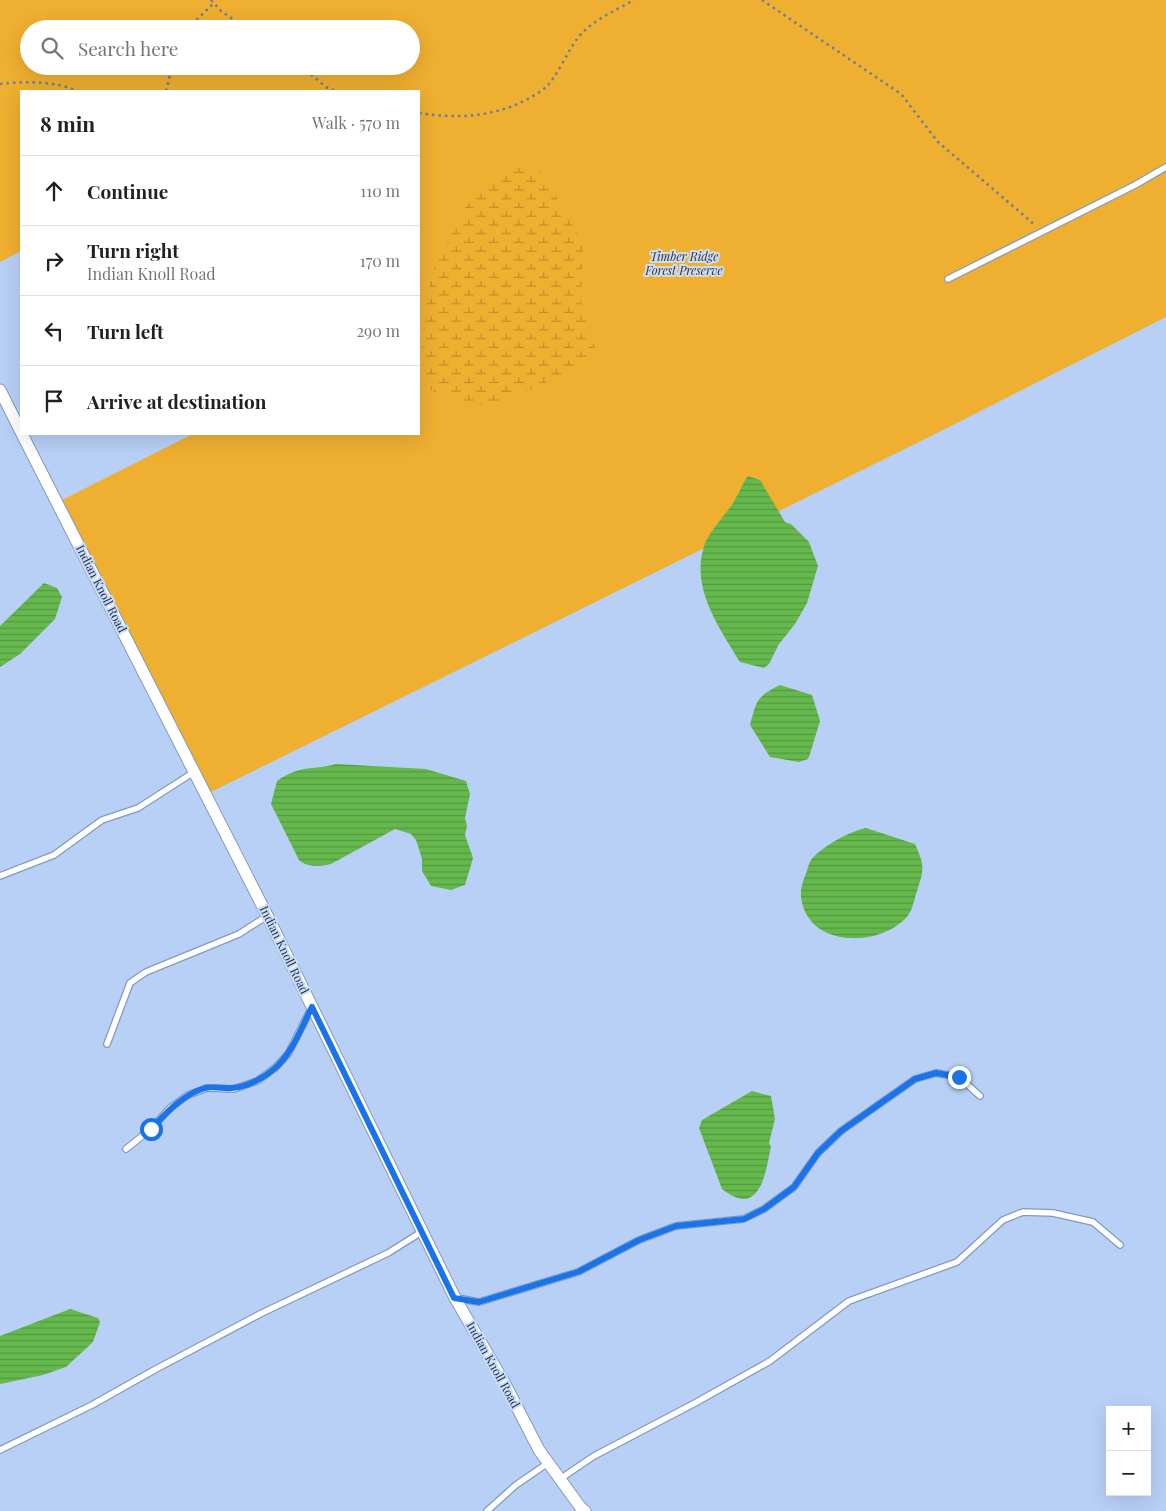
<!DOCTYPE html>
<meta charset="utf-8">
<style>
:root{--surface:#fff;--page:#f2f2f2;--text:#202124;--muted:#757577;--line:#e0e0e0}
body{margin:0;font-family:"Playfair Display",serif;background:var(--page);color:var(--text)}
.controls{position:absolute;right:15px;bottom:15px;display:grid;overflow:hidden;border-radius:0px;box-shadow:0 5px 20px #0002}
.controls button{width:45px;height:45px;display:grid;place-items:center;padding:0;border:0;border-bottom:1px solid var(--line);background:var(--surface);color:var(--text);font:25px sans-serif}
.stop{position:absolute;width:15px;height:15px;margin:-11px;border:4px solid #1a73e8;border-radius:50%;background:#fff}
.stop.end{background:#1a73e8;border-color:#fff;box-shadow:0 1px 5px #0008}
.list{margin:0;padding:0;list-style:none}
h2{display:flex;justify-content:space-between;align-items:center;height:65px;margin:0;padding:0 20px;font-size:21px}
h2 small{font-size:16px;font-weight:400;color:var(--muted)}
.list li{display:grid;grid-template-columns:32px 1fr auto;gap:15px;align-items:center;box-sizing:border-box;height:70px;padding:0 20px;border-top:1px solid var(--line)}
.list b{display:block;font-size:19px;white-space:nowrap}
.list p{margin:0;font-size:16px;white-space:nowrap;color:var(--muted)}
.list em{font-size:16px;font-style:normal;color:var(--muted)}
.icon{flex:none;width:28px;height:28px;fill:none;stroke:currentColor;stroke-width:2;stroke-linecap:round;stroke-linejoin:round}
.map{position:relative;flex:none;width:1166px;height:1511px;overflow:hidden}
.search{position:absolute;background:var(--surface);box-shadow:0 5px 20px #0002;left:20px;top:20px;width:400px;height:55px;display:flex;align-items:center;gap:12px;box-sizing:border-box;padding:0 18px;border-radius:28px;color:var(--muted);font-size:19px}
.panel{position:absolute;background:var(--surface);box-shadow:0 5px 20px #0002;left:20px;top:90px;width:400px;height:345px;border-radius:0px}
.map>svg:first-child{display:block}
.green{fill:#efaf31;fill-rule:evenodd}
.wetland{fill:url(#wetland-marsh)}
.water{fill:url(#water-rules)}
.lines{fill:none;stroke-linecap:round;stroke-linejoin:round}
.service-casing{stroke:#839abd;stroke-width:8}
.minor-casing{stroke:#839abd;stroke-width:13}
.path{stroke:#6e7e98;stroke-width:2.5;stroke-dasharray:2.5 4;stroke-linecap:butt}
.service{stroke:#fff;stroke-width:5.5}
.minor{stroke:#fff;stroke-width:11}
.route{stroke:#1a73e8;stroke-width:6}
.labels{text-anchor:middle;stroke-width:4;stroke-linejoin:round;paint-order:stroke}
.park-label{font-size:12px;font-style:italic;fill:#3f321c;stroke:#caddfb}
.street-label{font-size:12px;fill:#27303f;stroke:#caddfb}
</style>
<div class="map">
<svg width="1166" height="1511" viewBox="0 0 1166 1511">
<defs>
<pattern id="wetland-marsh" width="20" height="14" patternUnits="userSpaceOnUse" patternTransform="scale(1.25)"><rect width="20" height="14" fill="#efaf31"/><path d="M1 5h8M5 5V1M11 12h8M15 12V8" fill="none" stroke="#c28f2b"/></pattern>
<pattern id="water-rules" width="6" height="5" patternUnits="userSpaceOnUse" patternTransform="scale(1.25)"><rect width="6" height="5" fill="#65b94c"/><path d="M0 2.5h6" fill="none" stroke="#539741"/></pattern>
</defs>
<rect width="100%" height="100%" fill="#b8d0f6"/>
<path class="green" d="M0 0H1166V317L935 434 207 794 60 501 193 434H419V91H21V251L0 262ZM29 29H411V66H29Z"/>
<path class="wetland" d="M511 167 540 172 546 179 583 242 581 301 595 348 591 361 585 365 492 407 460 401 430 390 423 366 421 343 431 274 466 206 503 171Z"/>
<path class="water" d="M748 476 760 480 785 522 791 524 809 542 818 566 807 603 795 624 779 644 769 664 764 668 740 662C718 626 688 584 706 541 712 529 726 514 733 503 739 494 742 484 748 476Z
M44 583 57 588 62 597 55 619 20 654 0 667V626Z
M780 685 812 695 820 721 810 754 808 759 799 762 770 757 750 725C757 700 756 697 780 685Z
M336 764 426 769 466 781 470 794 465 818 467 826 465 835 473 858 465 885 451 890 431 886 422 871V859L416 840 411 834 395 829 331 864C321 866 307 868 299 860L271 804 277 781C301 764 311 771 336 764Z
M866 828 915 844C925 866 924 869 917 891 914 900 912 913 905 919 876 948 807 947 801 897 800 889 804 878 807 871 808 867 809 863 811 860 821 847 850 831 866 828Z
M752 1091 771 1096 775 1119 769 1143 771 1147C767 1163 764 1199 743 1199 735 1198 728 1194 722 1189L699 1128 702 1120Z
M70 1309 98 1318 100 1322 93 1342 66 1367 43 1375 0 1384V1336Z"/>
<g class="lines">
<defs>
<path id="service" d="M948 279 1135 185 1166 167
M0 876 54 855 102 820 138 808 194 772
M107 1044 130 983 146 972 239 934 267 916
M126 1149 151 1129 170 1108 188 1095 207 1088 234 1089 257 1081 275 1068 288 1054 312 1007
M457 1298 479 1302 578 1272 639 1240 676 1226 743 1219 764 1209 794 1187 818 1153 841 1131 915 1079 936 1073 959 1077 980 1096
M0 1450 92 1405 156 1369 262 1313 388 1253 423 1231
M560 1479 594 1456 695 1403 770 1361 849 1301 957 1262 1003 1220 1023 1212 1053 1213 1093 1222 1120 1245
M487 1511 516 1485 548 1463"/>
<path id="minor" d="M0 390 21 432
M22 434 269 919 455 1298 505 1384 539 1450 581 1508 585 1511"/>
</defs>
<use href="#service" class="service-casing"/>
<use href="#minor" class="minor-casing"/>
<path class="path" d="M211 0 221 11 247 29
M762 0 901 94 938 142 1035 225
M187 29 214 3
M301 66 326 87 336 91
M0 84C26 81 54 81 78 91
M166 91 169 80 171 66
M419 113C454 118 479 118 513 106 524 101 537 95 546 87 556 78 568 51 577 39 589 22 616 10 634 0"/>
<use href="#service" class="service"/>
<use href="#minor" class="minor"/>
</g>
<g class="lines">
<path class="route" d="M151 1129C167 1112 182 1095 205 1088 214 1086 224 1089 232 1088 247 1087 263 1078 274 1069 292 1054 301 1028 312 1007L454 1298 479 1302 578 1272 639 1240 676 1226 744 1219 764 1209 794 1187 818 1153 841 1131 915 1079 936 1073 959 1077"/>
</g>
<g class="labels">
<g class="park-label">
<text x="684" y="261">Timber Ridge<tspan x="684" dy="14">Forest Preserve</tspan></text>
</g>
<g class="street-label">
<text transform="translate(101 589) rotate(63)" y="4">Indian Knoll Road</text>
<text transform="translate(284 950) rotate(64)" y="4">Indian Knoll Road</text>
<text transform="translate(493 1365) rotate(61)" y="4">Indian Knoll Road</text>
</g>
</g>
</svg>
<div class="controls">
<button>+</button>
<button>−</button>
</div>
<div class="stop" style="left:151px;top:1129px"></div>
<div class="stop end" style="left:959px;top:1077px"></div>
<div class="search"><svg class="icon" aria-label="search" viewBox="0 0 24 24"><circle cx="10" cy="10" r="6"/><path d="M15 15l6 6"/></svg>Search here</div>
<section class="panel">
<h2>8 min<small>Walk · 570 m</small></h2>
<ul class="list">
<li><svg class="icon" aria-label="ahead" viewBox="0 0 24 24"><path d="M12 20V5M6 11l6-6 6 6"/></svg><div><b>Continue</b></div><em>110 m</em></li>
<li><svg class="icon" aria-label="right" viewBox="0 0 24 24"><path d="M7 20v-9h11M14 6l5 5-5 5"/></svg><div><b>Turn right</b><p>Indian Knoll Road</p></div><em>170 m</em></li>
<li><svg class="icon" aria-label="left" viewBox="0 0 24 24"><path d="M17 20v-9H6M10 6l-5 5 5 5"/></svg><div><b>Turn left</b></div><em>290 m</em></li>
<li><svg class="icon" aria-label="arrive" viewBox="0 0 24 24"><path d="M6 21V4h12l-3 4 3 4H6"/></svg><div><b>Arrive at destination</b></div></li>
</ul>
</section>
</div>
